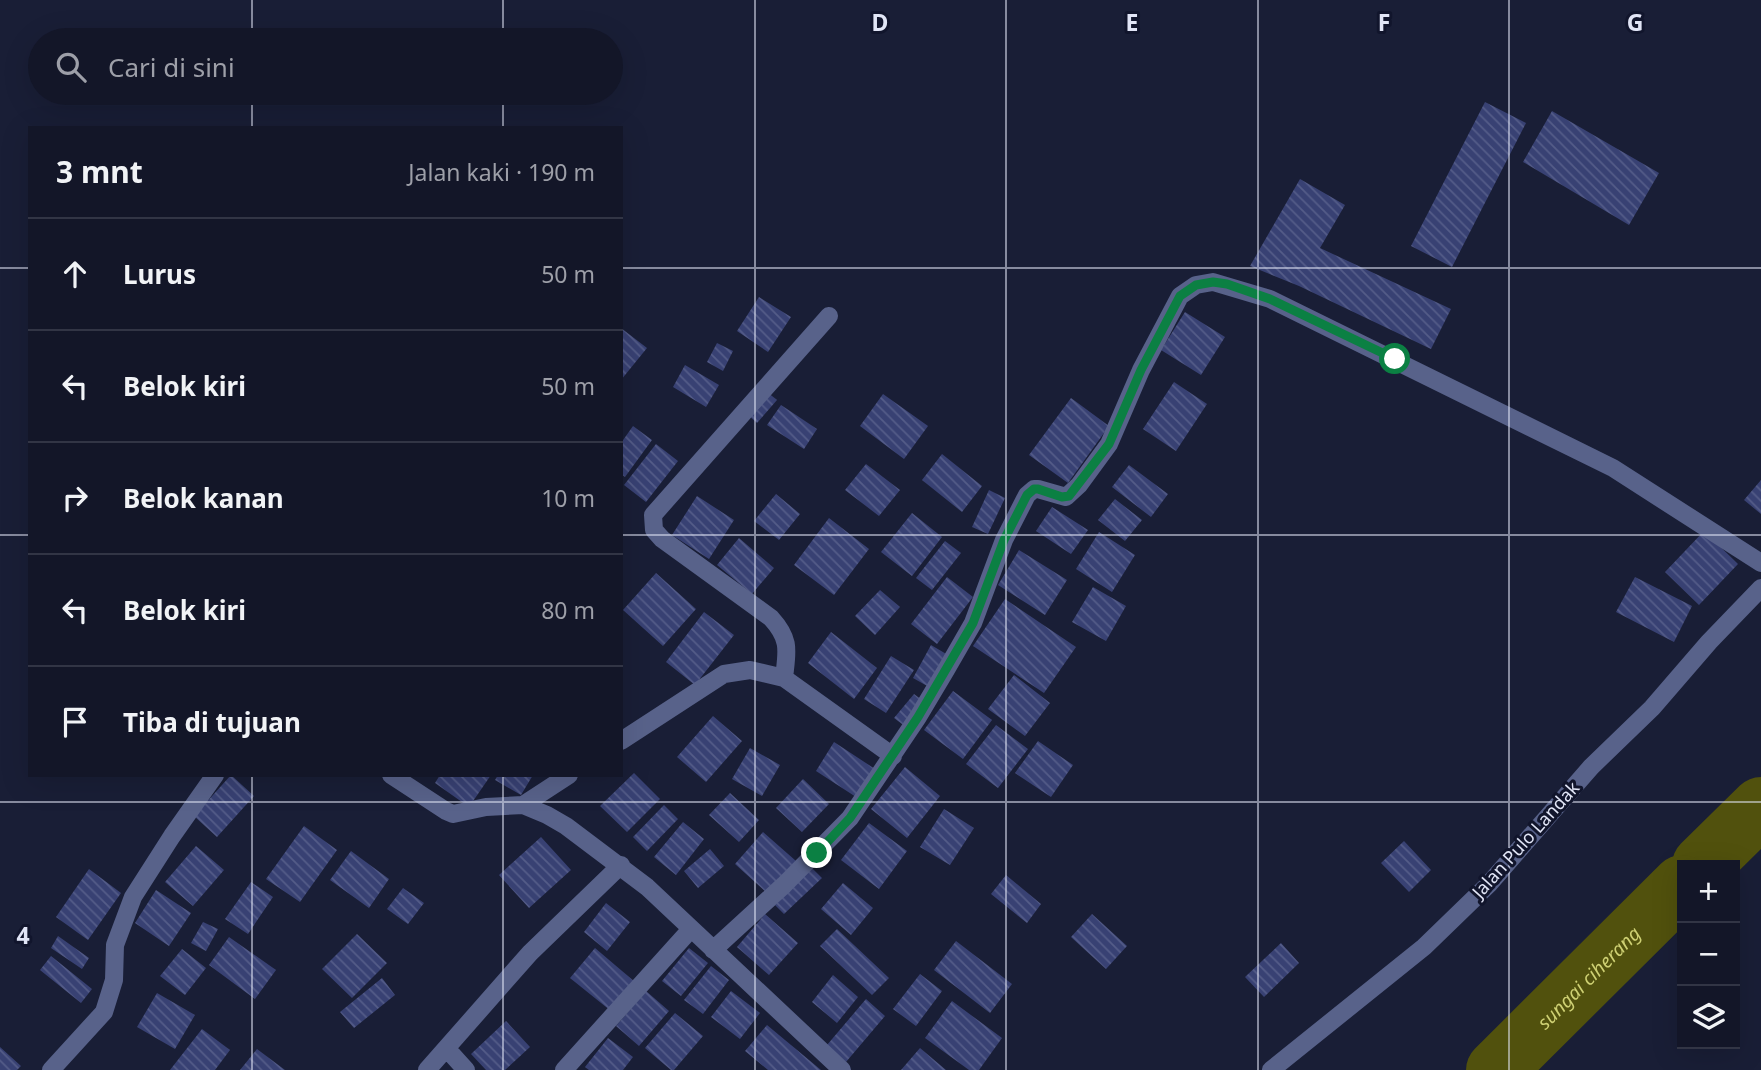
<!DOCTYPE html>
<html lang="id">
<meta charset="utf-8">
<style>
:root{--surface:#131628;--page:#1c1f30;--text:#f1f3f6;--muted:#9d9fa8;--line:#323545}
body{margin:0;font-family:"Noto Sans",sans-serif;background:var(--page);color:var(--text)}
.controls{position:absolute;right:21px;bottom:21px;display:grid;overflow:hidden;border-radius:0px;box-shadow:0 7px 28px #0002}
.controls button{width:63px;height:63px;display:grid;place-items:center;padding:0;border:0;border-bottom:2px solid var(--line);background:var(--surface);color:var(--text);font:35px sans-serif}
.stop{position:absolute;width:21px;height:21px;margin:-16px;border:5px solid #0b8043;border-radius:50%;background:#fff}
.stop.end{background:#0b8043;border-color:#fff;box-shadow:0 2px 7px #0008}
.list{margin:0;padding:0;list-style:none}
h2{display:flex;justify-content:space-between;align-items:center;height:91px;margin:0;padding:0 28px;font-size:30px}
h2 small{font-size:23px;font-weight:400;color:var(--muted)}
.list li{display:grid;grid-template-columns:46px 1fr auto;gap:21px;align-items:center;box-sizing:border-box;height:112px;padding:0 28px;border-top:2px solid var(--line)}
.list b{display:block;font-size:26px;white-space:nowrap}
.list em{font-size:23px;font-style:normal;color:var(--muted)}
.icon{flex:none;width:38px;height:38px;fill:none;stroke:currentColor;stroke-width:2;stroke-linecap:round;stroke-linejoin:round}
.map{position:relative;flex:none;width:1761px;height:1070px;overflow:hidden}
.search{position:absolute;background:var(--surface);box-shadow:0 7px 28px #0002;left:28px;top:28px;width:595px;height:77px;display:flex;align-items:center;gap:18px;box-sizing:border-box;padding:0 24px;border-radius:38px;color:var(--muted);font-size:26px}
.panel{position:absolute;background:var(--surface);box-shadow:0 7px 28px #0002;left:28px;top:126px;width:595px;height:651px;border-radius:0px}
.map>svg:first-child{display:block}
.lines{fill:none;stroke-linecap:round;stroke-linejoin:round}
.river{stroke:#51510d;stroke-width:60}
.building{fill:url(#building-back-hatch)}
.minor{stroke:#58628a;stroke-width:18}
.route{stroke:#0b8043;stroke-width:9}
.grid{fill:none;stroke:#e1e5f6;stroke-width:2;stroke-opacity:0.55}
.labels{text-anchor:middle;stroke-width:6;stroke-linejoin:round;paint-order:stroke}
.street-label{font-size:18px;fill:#e1e5f6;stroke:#11152c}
.water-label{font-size:19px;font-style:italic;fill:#ced073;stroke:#11152c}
.grid-label{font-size:23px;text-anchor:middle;font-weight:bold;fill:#e1e5f6;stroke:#11152c;stroke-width:6;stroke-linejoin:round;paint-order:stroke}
</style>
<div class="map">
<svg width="1761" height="1070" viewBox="0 0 1761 1070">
<defs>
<pattern id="building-back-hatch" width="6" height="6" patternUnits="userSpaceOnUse" patternTransform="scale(1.75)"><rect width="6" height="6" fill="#384173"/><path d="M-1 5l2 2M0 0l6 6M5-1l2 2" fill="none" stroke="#545c88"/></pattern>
</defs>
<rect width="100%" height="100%" fill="#191e36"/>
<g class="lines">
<g class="river">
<path d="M1702 865 1761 807"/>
<path id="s1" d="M1496 1070 1682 885"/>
</g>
</g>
<path class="building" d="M1485 102 1526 123 1452 267 1411 246Z
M1552 111 1659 173 1629 225 1523 162Z
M1300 179 1345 205 1320 248 1451 309 1431 349 1299 286 1250 266Z
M759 297 791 317 768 352 737 331Z
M1185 312 1225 337 1201 375 1161 350Z
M621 328 647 348 621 380Z
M717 343 733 351 723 371 707 362Z
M685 365 719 385 706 407 673 387Z
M1174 382 1207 404 1176 451 1143 429Z
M767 392 777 400 757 423 748 415Z
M883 394 928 426 904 459 860 426Z
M1071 398 1109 426 1068 483 1029 455Z
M781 405 817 429 804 449 767 425Z
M633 426 652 440 625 477 621 474V443Z
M656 444 678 461 646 502 624 485Z
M942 454 982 486 962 512 922 480Z
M866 464 900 490 879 516 845 490Z
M1129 465 1168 494 1151 517 1112 487Z
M1761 480V514L1744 500Z
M989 490 1005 498 988 534 972 527Z
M776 494 800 514 779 540 754 521Z
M697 496 734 520 709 559 672 535Z
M1115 499 1142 520 1125 541 1098 520Z
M1052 507 1088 530 1071 554 1036 531Z
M912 513 942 537 912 576 881 552Z
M829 518 869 549 834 595 794 565Z
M1704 531 1738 564 1699 605 1665 572Z
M1099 532 1135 555 1112 592 1076 569Z
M739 538 774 568 752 594 717 565Z
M945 541 961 553 932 590 916 578Z
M1019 550 1067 580 1045 615 998 585Z
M656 573 696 609 663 646 623 610Z
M947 577 973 597 937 644 911 624Z
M1635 577 1692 606 1674 642 1616 612Z
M1093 587 1126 606 1106 641 1072 622Z
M880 590 900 607 875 635 855 616Z
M1005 599 1076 647 1044 693 973 646Z
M704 612 734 635 695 685 666 662Z
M831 632 877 668 854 699 808 663Z
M931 645 948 655 929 687 913 678Z
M891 656 914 670 886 713 864 699Z
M1014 675 1050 703 1025 736 988 709Z
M953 691 992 720 963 759 924 730Z
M914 694 926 703 906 727 894 718Z
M713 716 742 741 706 782 677 757Z
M996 725 1028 749 998 788 966 764Z
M1038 741 1073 765 1051 797 1015 773Z
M834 742 875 769 856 797 816 771Z
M750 748 780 765 762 796 732 779Z
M905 767 940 796 907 838 871 809Z
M634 773 660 799 627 832 600 806Z
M231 775 254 796 217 837 194 816Z
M440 775H491L469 807 435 783Z
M498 775H533L521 795 495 780Z
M803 779 829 804 802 832 776 808Z
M730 793 759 820 739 842 709 815Z
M664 805 678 819 647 851 633 837Z
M944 809 974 828 950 865 920 847Z
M683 822 704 839 676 875 654 857Z
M869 823 907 851 879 889 841 860Z
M304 826 337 850 300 902 266 879Z
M763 832 796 861 767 893 735 864Z
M541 837 571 870 529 908 499 875Z
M1404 841 1431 870 1409 892 1381 863Z
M196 846 224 870 193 906 165 882Z
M710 849 724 866 698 888 684 871Z
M351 851 389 879 369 908 330 880Z
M812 868 822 878 784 914 775 905Z
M89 869 121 893 88 940 56 917Z
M1006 875 1041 904 1027 923 991 894Z
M251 882 273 897 248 934 225 919Z
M843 883 873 908 851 935 821 909Z
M403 888 424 903 408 924 387 909Z
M156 890 191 913 169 946 135 923Z
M606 903 630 922 607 951 584 932Z
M765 914 798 943 769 975 737 947Z
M1092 914 1127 946 1106 969 1071 937Z
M203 922 218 929 206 951 191 943Z
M837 929 889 978 872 995 820 946Z
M357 934 387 963 352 998 322 969Z
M58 936 89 958 82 969 51 948Z
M229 937 276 970 255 999 209 965Z
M956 941 1012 984 990 1013 934 970Z
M1281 943 1299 963 1264 997 1245 977Z
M595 948 635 982 611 1011 570 978Z
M689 948 708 963 681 996 662 981Z
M182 949 206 968 185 995 160 976Z
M51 956 92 989 81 1003 40 970Z
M711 966 729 980 703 1014 684 1000Z
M920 974 942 991 916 1026 893 1009Z
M833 975 858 997 837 1023 812 1002Z
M382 978 395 995 354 1028 340 1012Z
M646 991 669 1011 639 1046 616 1026Z
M731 991 760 1013 740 1039 711 1017Z
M157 993 195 1015 175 1049 137 1027Z
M866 999 885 1016 846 1062 827 1045Z
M952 1001 1002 1038 979 1070H969L925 1038Z
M675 1013 703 1036 674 1070H671L645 1048Z
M506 1021 530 1047 505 1070H486L471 1054Z
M767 1025 821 1070H768L745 1051Z
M202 1029 230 1050 215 1070H170Z
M608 1038 633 1057 623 1070H589L585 1067Z
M0 1047 21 1066 17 1070H0Z
M920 1048 946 1070H901Z
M257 1049 285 1070H240Z"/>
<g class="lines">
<path class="minor" d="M784 678C787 651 791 640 771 618L662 539 654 530 653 515 829 316
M621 741 724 674 750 670 784 678 893 756
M391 775 446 811 453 814 486 807 523 805 547 815 566 826 647 887 842 1070
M523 805 569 775
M713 950 784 885 850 818 918 717 946 670 973 623 1004 540 1027 495 1034 489H1038L1066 497 1079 485 1109 444 1141 370 1180 296 1196 285 1213 282 1270 299 1613 468 1761 563
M447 1049 466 1070
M51 1070 104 1012 114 980 115 945 133 897 172 836 215 775
M427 1070 530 953 621 865
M564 1070 691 929
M1271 1070 1424 947 1489 884 1591 767 1652 708 1709 642 1761 588"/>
</g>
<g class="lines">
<path class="route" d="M817 853 850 818 918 717 973 623 1004 540 1027 495 1034 489H1038L1062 497 1069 496 1109 444 1141 370 1180 296 1196 285 1213 282 1227 284 1270 299 1395 359"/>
</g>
<path class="grid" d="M252 0V40M503 0V40M755 0V1070M1006 0V1070M1258 0V1070M1509 0V1070M252 93V128M503 93V128M0 268H30M621 268H1761M0 535H30M621 535H1761M252 775V1070M503 775V1070M0 802H1761"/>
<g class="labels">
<g class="street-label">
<text transform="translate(1526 840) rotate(-48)" y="6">Jalan Pulo Landak</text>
</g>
<g class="water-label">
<text dy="7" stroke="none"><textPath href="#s1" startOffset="131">sungai ciherang</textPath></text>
</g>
</g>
<g class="grid-label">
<text x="880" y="31">D</text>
<text x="1132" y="31">E</text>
<text x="1384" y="31">F</text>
<text x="1635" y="31">G</text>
<text x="23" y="944">4</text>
</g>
</svg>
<div class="controls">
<button>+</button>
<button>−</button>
<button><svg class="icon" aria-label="layers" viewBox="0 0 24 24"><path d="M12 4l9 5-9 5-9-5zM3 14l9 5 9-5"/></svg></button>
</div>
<div class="stop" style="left:1395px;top:359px"></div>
<div class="stop end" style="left:817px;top:853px"></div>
<div class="search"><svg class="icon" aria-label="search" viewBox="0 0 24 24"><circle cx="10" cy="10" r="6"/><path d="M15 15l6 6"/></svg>Cari di sini</div>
<section class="panel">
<h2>3 mnt<small>Jalan kaki · 190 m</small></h2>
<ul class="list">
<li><svg class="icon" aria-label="ahead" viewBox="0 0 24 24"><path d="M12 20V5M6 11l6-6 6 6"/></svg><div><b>Lurus</b></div><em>50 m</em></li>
<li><svg class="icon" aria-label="left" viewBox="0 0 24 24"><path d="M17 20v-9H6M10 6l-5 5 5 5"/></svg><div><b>Belok kiri</b></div><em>50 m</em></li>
<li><svg class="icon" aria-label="right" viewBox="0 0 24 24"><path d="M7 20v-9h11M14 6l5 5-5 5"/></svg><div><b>Belok kanan</b></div><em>10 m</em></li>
<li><svg class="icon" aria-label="left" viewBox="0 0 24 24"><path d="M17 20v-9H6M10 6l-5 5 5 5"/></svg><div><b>Belok kiri</b></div><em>80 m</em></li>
<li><svg class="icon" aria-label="arrive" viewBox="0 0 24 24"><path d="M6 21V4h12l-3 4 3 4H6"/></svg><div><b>Tiba di tujuan</b></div></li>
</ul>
</section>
</div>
